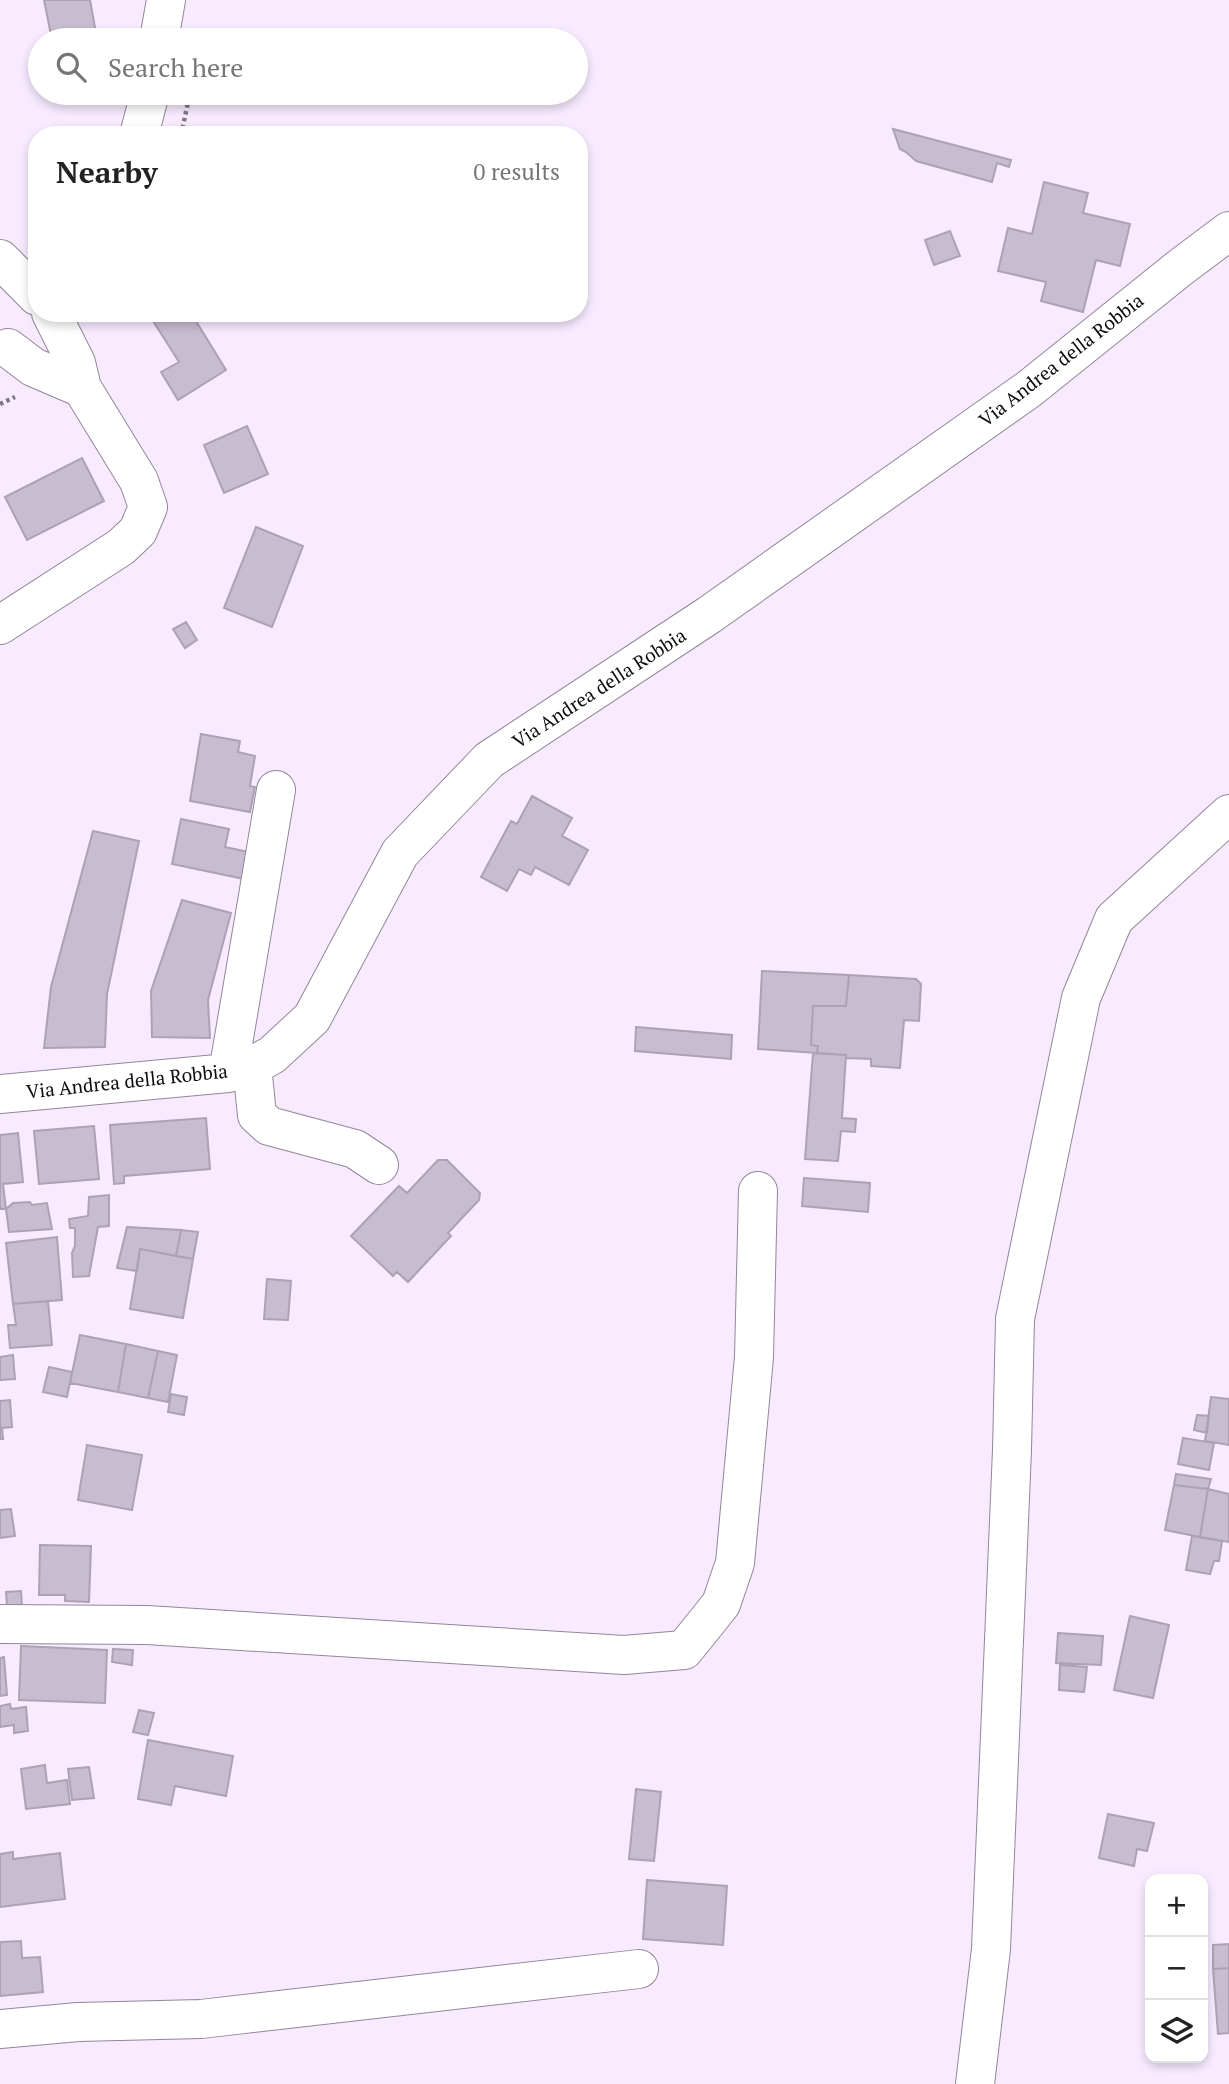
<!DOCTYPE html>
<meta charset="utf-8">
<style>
:root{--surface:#fff;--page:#f6f6f6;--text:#222;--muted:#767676;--line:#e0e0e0}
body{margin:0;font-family:"PT Serif",serif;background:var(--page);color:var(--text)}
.controls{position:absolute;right:21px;bottom:21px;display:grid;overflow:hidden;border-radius:14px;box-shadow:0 4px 10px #0003}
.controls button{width:63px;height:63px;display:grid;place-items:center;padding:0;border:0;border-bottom:2px solid var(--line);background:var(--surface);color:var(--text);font:35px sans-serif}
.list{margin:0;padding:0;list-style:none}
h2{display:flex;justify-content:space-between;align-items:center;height:91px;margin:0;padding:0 28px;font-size:30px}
h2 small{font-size:23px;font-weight:400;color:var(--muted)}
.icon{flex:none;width:38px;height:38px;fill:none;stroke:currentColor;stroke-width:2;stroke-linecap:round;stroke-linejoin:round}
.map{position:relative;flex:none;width:1229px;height:2084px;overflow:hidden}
.search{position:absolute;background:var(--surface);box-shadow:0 4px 10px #0003;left:28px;top:28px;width:560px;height:77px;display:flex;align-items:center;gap:18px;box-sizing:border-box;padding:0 24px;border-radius:38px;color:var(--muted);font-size:26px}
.panel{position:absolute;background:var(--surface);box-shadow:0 4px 10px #0003;left:28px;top:126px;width:560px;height:196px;border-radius:28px}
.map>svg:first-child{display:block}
.building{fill:#c8bccf;stroke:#ada1b4;stroke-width:2}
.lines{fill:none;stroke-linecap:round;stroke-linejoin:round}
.minor-casing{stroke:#928698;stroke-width:40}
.path{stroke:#7f7683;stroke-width:4.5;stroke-dasharray:3.5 3.5;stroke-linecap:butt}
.minor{stroke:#fff;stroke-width:38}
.labels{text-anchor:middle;stroke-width:5;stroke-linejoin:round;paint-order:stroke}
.street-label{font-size:19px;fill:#0f0b11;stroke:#fff}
</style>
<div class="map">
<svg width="1229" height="2084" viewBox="0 0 1229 2084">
<rect width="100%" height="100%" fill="#f8ebff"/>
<path class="building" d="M44 0H90L96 33 52 40Z
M893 129 1011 160 1009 167 997 163 992 182 916 161 906 152 900 149Z
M1044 182 1088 193 1083 213 1130 224 1120 266 1096 260 1083 312 1041 301 1046 282 998 271 1008 228 1032 234Z
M950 231 960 256 934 265 925 240Z
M148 313H191L226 370 178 400 161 372 179 362Z
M247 426 268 474 224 493 204 445Z
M82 458 104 501 27 540 5 497Z
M256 527 303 546 272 627 224 608Z
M186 622 197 640 185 648 173 629Z
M201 734 240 741 238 752 255 756 250 786 255 787 250 812 190 801Z
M532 796 572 818 562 836 588 850 569 885 535 867 531 875 519 869 507 891 481 877 511 821 517 824Z
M181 819 229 829 225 847 249 852 244 879 172 864Z
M93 831 139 841 107 994 105 1047 44 1048 51 987Z
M182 900 231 913 208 1000 210 1038 152 1037 151 991Z
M762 971 849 975 846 1006H813L811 1045 818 1046 817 1053 758 1049Z
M849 975 916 979 921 984 919 1021 904 1020 900 1068 871 1066V1059L846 1058V1055L817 1053 818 1046 811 1045 813 1006H846Z
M636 1027 732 1035 731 1059 635 1051Z
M813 1053 846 1055 842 1118 856 1119 855 1132 841 1131 838 1161 805 1159Z
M206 1118 210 1169 124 1176V1183L114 1184 110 1125Z
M94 1126 99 1179 39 1184 34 1131Z
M18 1133 23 1182 3 1184 6 1209H0V1135Z
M438 1160H447L480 1193 479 1200 448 1233 451 1236 408 1282 397 1272 393 1276 351 1236 399 1186 407 1193Z
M804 1178 870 1183 868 1212 802 1206Z
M109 1195V1226L98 1227 89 1276 73 1277 72 1253 75 1246V1228H70L69 1219 88 1216 89 1197Z
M30 1202 32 1205 47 1203 52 1229 9 1232 6 1209 13 1203Z
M127 1227 181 1230 176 1256 140 1249 137 1271 117 1268Z
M181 1230 198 1232 193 1259 176 1256Z
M57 1237 62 1300 13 1304 6 1243Z
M140 1249 193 1259 183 1318 130 1309Z
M267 1279 291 1281 288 1320 264 1319Z
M48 1301 52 1345 10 1348 8 1325H16L13 1304Z
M80 1335 126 1344 118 1392 70 1383Z
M126 1344 158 1351 148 1398 118 1392Z
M158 1351 177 1355 168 1402 148 1398Z
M13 1355 15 1379 0 1380V1357Z
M49 1367 72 1372 67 1397 43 1392Z
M171 1394 187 1397 184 1415 168 1412Z
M1211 1397 1229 1399V1445L1205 1441Z
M10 1400 12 1427 2 1428 3 1439H0V1401Z
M1197 1415 1209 1416 1207 1433 1194 1430Z
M1183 1438 1214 1443 1209 1470 1178 1464Z
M87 1445 142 1455 132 1510 78 1500Z
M1176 1474 1211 1479 1208 1489 1174 1485Z
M1174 1485 1208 1489 1200 1537 1165 1530Z
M1208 1489 1229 1494V1542L1200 1537Z
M11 1509 15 1536 0 1538V1510Z
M1192 1536 1222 1541 1219 1561H1214L1210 1574 1186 1570Z
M40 1545 91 1546 89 1602 65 1601V1595H39Z
M21 1591 22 1606H7L6 1592Z
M1130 1616 1169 1625 1153 1698 1114 1690Z
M1058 1633 1103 1636 1101 1665 1056 1663Z
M21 1646 107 1650 105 1703 19 1700Z
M113 1649 133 1650 132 1665 112 1662Z
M4 1657 7 1695 0 1696V1658Z
M1060 1665 1087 1667 1084 1692 1059 1690Z
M10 1704 11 1709 26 1707 28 1731 14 1733V1725L0 1727V1706Z
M139 1710 154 1713 148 1735 133 1732Z
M148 1740 233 1756 226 1796 175 1786 171 1805 138 1799Z
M45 1765 47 1783 67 1780 70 1804 26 1809 21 1769Z
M89 1767 94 1798 72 1800 68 1769Z
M636 1789 661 1792 654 1861 629 1859Z
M1108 1814 1154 1823 1147 1851 1137 1849 1134 1866 1099 1858Z
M13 1852V1859L60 1853 65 1899 0 1907V1854Z
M647 1880 727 1886 723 1945 643 1939Z
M21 1941 22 1958 40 1957 43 1992 0 1996V1942Z
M1229 1944V1968L1213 1969V1945Z
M1229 1968V2033L1218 2034 1213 1969Z"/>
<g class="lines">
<defs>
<path id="minor" d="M159 40 166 0
M139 135 150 93
M0 259 37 296
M8 348 33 367 82 388
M0 625 121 547 138 531 148 507 139 481 82 388 76 363 51 313
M252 1066 257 1115 269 1126 355 1149 379 1165
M228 1073 276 790
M0 1094 228 1073 252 1066 272 1055 312 1018 400 853 489 760 709 615 1029 389 1181 267 1229 231
M0 1624 147 1625 624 1655 684 1650 721 1604 735 1563 754 1357 758 1191
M0 2029 78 2022 201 2019 639 1969
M975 2084 991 1949 1012 1450 1015 1319 1081 998 1114 919 1229 814"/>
</defs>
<use href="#minor" class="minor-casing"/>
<path class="path" d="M181 135 190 93
M0 404 15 397"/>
<use href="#minor" class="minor"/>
</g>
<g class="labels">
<g class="street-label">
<text transform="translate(1061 360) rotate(-38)" y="7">Via Andrea della Robbia</text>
<text transform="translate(599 688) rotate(-33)" y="7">Via Andrea della Robbia</text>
<text transform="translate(127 1081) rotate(-6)" y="7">Via Andrea della Robbia</text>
</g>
</g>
</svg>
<div class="controls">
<button>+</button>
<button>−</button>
<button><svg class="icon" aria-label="layers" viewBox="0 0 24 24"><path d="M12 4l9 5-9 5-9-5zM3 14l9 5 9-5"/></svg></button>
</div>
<div class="search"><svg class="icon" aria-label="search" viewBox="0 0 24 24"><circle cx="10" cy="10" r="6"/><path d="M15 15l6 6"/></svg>Search here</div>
<section class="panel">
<h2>Nearby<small>0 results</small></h2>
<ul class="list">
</ul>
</section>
</div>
